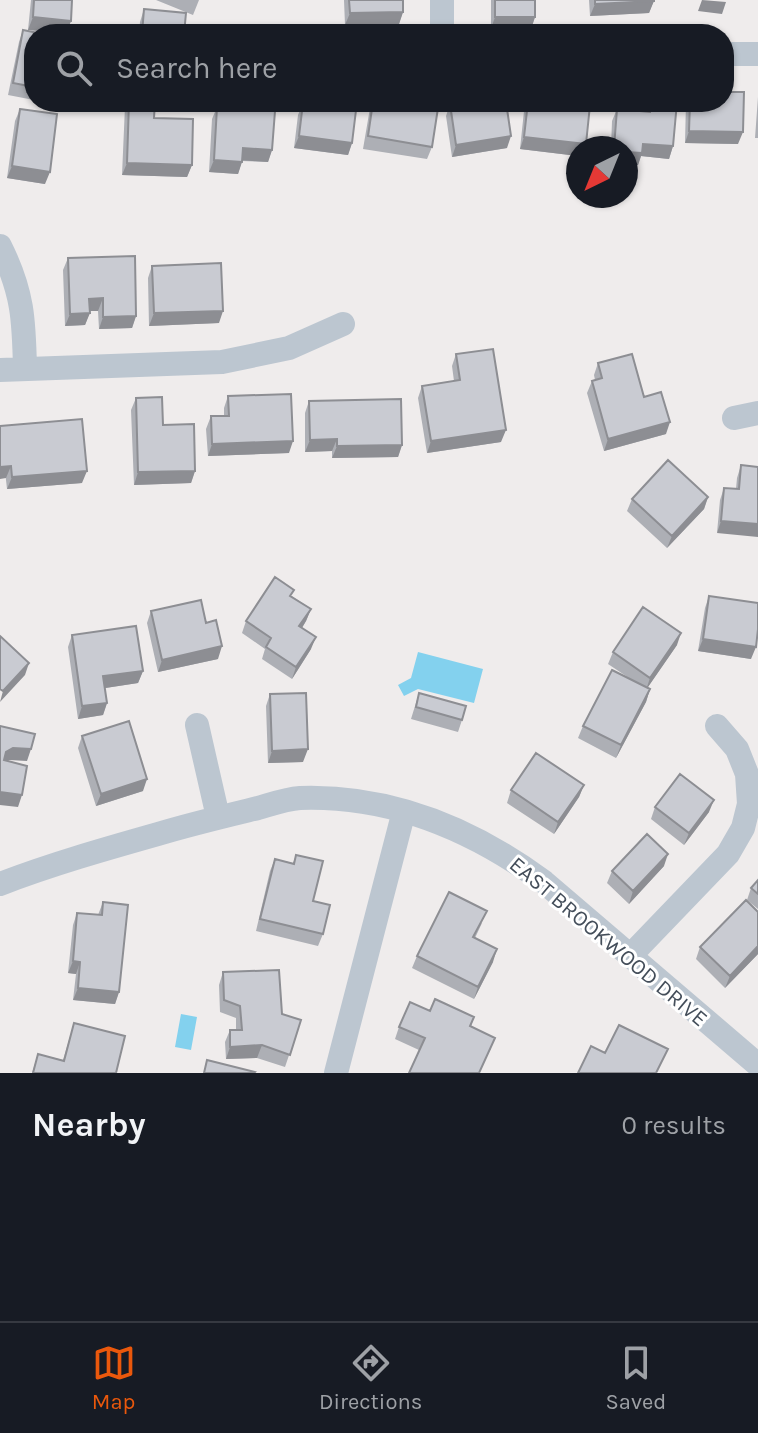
<!DOCTYPE html>
<style>
:root{--surface:#171b24;--page:#242831;--text:#f1f3f6;--muted:#9ea1a6;--line:#363941;--accent:#ea580c}
body{margin:0;font-family:Karla,sans-serif;background:var(--page);color:var(--text)}
.compass{position:absolute;left:566px;top:136px;width:72px;height:72px;border-radius:50%;background:var(--surface);box-shadow:0 2px 6px #0004;rotate:223deg}
.list{margin:0;padding:0;list-style:none}
h2{display:flex;justify-content:space-between;align-items:center;height:104px;margin:0;padding:0 32px;font-size:34px}
h2 small{font-size:26px;font-weight:400;color:var(--muted)}
.icon{flex:none;width:44px;height:44px;fill:none;stroke:currentColor;stroke-width:2;stroke-linecap:round;stroke-linejoin:round}
.map{position:relative;flex:none;width:758px;height:1073px;overflow:hidden}
.search{position:absolute;background:var(--surface);box-shadow:0 2px 6px #0004;left:24px;right:24px;top:24px;height:88px;display:flex;align-items:center;gap:20px;box-sizing:border-box;padding:0 28px;border-radius:32px;color:var(--muted);font-size:30px}
.sheet{height:248px;background:var(--surface)}
nav{display:flex;justify-content:space-around;align-items:center;box-sizing:border-box;height:112px;border-top:2px solid var(--line);background:var(--surface);font-size:22px;color:var(--muted)}
nav a{display:grid;justify-items:center;gap:4px}
nav .on{color:var(--accent)}
.map>svg:first-child{display:block}
.water{fill:#83d1ee}
.lines{fill:none;stroke-linecap:round;stroke-linejoin:round}
.minor{stroke:#bcc6d0;stroke-width:24}
.wall{fill:#adafb5}
.shaded-wall{fill:#8d8e93}
.building{fill:#c9cbd2;stroke:#8d8e93;stroke-width:2}
.labels{text-anchor:middle;stroke-width:6;stroke-linejoin:round;paint-order:stroke}
.street-label{font-size:22px;fill:#444e5a;stroke:#fff}
</style>
<div class="map">
<svg width="758" height="1073" viewBox="0 0 758 1073">
<rect width="100%" height="100%" fill="#efecec"/>
<path class="water" d="M418 652 483 669 474 703 418 689 404 696 398 685 411 678Z
M181 1014 197 1017 191 1050 175 1047Z"/>
<g class="lines">
<path class="minor" d="M442 0V34
M724 54H758
M0 246C23 292 24 320 25 369
M0 370 222 362 289 348 343 324
M734 418 758 413
M197 725 218 817
M0 884C52 864 105 849 158 834 191 824 225 816 258 808 272 804 286 799 300 798 391 795 472 829 544 882L758 1065
M630 956 728 854 743 828 749 804 747 774 737 749 717 726
M336 1073 404 811"/>
</g>
<path class="wall" d="M31 0H72L71 21 66 33 28 30Z
M156 0H199L193 15Z
M344 0H403V12L399 24 345 25Z
M491 0H535V17L531 29H491Z
M589 0H654L649 13 590 16Z
M144 9 184 34H139L140 22Z
M23 30 34 34V100L8 95 19 42Z
M758 97V138H755Z
M126 102H155L154 118 192 165 187 177 122 175 125 106Z
M322 102H357L352 143 348 155 294 148 298 115 303 103 322 105Z
M371 102H409L432 147 427 159 363 149Z
M527 102H561L578 148V156L520 149 524 111Z
M648 102H677L673 146 669 159 641 156 638 165 626 164V148H611L612 121 617 109 647 112Z
M686 102H724L738 144 685 143Z
M450 104 507 148 452 157 446 116Z
M217 107 272 150 268 162 242 161 238 174 209 172 212 119Z
M20 109 45 184 7 178 15 121Z
M68 258 136 316 132 328 99 329 98 311H90L85 325 65 326 63 270Z
M152 266 219 323 149 326 148 278Z
M456 354 501 442 427 453 418 398 422 386 454 381 452 366Z
M598 363 644 397 666 434 604 451 587 393 592 381 595 380 594 375Z
M228 396 289 453 208 456 206 429 211 416H224V408Z
M136 398 163 425 195 471 191 483 134 485 131 410Z
M309 401 402 445 398 457 332 458V451L305 452V413Z
M0 426 82 483 7 489Z
M741 465 758 467 717 533 720 500 724 488 736 489 737 478Z
M708 497 704 509 667 548 627 511 632 499Z
M292 596 311 609 306 621 302 628 311 649 292 679 262 659 265 649 242 633 246 621Z
M709 596 751 659 698 651 705 608Z
M151 611 218 659 158 672 147 623Z
M72 635 143 671 138 683 105 688 107 703 103 715 78 719 68 647Z
M677 645 647 688 650 689 646 702 616 758 578 738 583 726 632 680 608 664 613 652Z
M419 693 462 720 458 732 411 719Z
M270 694 303 762 268 763 266 706Z
M82 736 143 791 96 806 78 748Z
M584 785 579 797 554 834 507 803 511 790Z
M655 807 709 812 684 845 651 819Z
M296 855 313 901 323 934 318 946 256 931 270 871 275 859 293 863Z
M664 866 629 904 607 883 612 871Z
M758 880V909L747 900 751 888Z
M103 902 119 992 115 1004 73 1000 76 974 68 973 73 925 77 913 98 915Z
M758 912V954L725 988 696 959 700 947Z
M482 923 475 938 493 962 474 999 412 968 417 956Z
M223 972 282 1014 301 1020 285 1067 257 1058 226 1059 225 1042 230 1030H236V1018L220 1012 219 985Z
M430 1011 474 1017 471 1026 491 1050H419L395 1039 399 1027Z
M74 1023 116 1073H32L38 1054 63 1060Z"/>
<path class="shaded-wall" d="M702 0 726 2 722 14 698 11Z
M654 1 649 13 590 16 595 4Z
M403 12 399 24 345 25 350 13Z
M33 17 71 21 66 33 28 30Z
M495 17H535L531 29H491Z
M689 131 743 132 738 144 685 143Z
M299 136 352 143 348 155 294 148Z
M511 136 507 148 452 157 456 145Z
M524 137 586 144 585 148H578V156L520 149Z
M643 144 673 146 669 159 641 156 638 165 626 164V152Z
M243 148 272 150 268 162 238 160Z
M214 160 242 162 238 174 209 172Z
M127 163 192 165 187 177 122 175Z
M12 166 50 172 45 184 7 178Z
M103 298 98 311H85L89 299Z
M223 311 219 323 149 326 154 313Z
M90 313 85 325 65 326 70 314Z
M136 316 132 328 99 329 103 317Z
M670 422 666 434 604 451 608 439Z
M506 430 501 442 427 453 431 441Z
M337 439 332 451 305 452 310 440Z
M293 441 289 453 208 456 212 444Z
M402 445 398 457 332 458 337 446Z
M11 466 6 478 0 479V467Z
M87 471 82 483 7 489 12 477Z
M195 471 191 483 134 485 138 472Z
M708 497 704 509 667 548 672 536Z
M721 521 758 524V537L717 533Z
M311 609 306 621 295 639 299 626Z
M681 633 677 645 646 690 650 678Z
M316 637 311 649 292 679 296 667Z
M703 639 756 647 751 659 698 651Z
M222 646 218 659 158 672 162 660Z
M29 663 25 675 0 702 3 691Z
M143 671 138 683 99 689 103 676Z
M650 689 646 702 616 758 621 745Z
M107 703 103 715 78 719 82 706Z
M13 748 31 749 27 761 9 760 2 764 6 752Z
M308 749 303 762 268 763 272 751Z
M147 779 143 791 96 806 101 794Z
M584 785 579 797 554 834 558 822Z
M0 792 22 795 18 807 0 805Z
M714 800 709 812 684 845 689 833Z
M668 854 664 866 629 904 633 891Z
M758 946V954L725 988 730 976Z
M497 949 493 962 474 999 478 987Z
M73 961 80 962 76 974 68 973Z
M78 988 119 992 115 1004 73 1000Z
M262 1045 257 1058 226 1059 230 1047Z"/>
<path class="building" d="M34 0H72L71 21 33 17Z
M349 0H403V12L350 13Z
M495 0H535V17H495Z
M595 0H654V1L595 4Z
M144 9 186 13 184 34H142Z
M23 30 43 34H34V87L13 83Z
M724 92H744L743 132 689 131 690 102H724Z
M129 102H155L154 118 193 119 192 165 127 163Z
M325 102H357L352 143 299 136 303 103 324 105Z
M373 102H409L438 108 432 147 368 136Z
M465 102H506L511 136 456 145 450 104Z
M528 102H561L590 105 586 144 524 137Z
M651 102H677L673 146 643 144 642 153 626 152V148H614L617 109 650 112Z
M217 107 275 111 272 150 243 148 242 162 214 160Z
M20 109 57 114 50 172 12 166Z
M135 256 136 316 103 317V298L89 299 90 313 70 314 68 258Z
M221 263 223 311 154 313 152 266Z
M493 349 506 430 431 441 422 386 460 380 456 354Z
M632 354 644 397 661 392 670 422 608 439 592 381 602 378 598 363Z
M291 394 293 441 212 444 211 416H229L228 396Z
M162 397 163 425 194 424 195 471 138 472 136 398Z
M401 399 402 445 337 446V439L310 440 309 401Z
M82 419 87 471 12 477 11 466 0 467V426Z
M668 460 708 497 672 536 632 499Z
M741 465 758 467V524L721 521 724 488 739 489Z
M275 577 294 590 290 596 311 609 299 626 316 637 296 667 266 647 271 638 246 621Z
M709 596 758 603V629L756 647 703 639Z
M201 600 206 623 216 620 222 646 162 660 151 611Z
M643 607 681 633 650 678 613 652Z
M136 626 143 671 103 676 107 703 82 706 72 635Z
M0 636 29 663 3 691 0 689Z
M612 670 650 689 621 745 583 726Z
M306 693 308 749 272 751 270 694Z
M419 693 466 706 462 720 416 707Z
M129 721 147 779 101 794 82 736Z
M0 726 35 734 31 749 13 748 6 752 4 760 27 766 22 795 0 792Z
M536 753 584 785 558 822 511 790Z
M680 774 714 800 689 833 655 807Z
M647 834 668 854 633 891 612 871Z
M296 855 323 861 313 901 330 905 323 934 260 919 275 859 294 864Z
M758 880V894L751 888Z
M449 892 487 911 473 937 497 949 478 987 417 956Z
M746 900 758 912V946L730 976 700 947Z
M103 902 128 905 119 992 78 988 80 962 73 961 77 913 102 915Z
M279 970 282 1014 301 1020 290 1055 262 1045 230 1047V1030H242L240 1006 224 1000 223 972Z
M435 999 474 1017 470 1026 495 1038 479 1073H409L425 1038 399 1027 410 1002 430 1011Z
M74 1023 125 1036 116 1073H33L38 1054 64 1061Z
M619 1025 668 1049 656 1073H578L591 1046 605 1053Z
M207 1060 255 1072 254 1073H204Z"/>
<g class="labels">
<g class="street-label">
<text transform="translate(609 941) rotate(40)" y="8">EAST BROOKWOOD DRIVE</text>
</g>
</g>
</svg>
<svg class="compass" viewBox="-18 -18 36 36"><path d="M0-13l5 13h-10z" fill="#e53935"/><path d="M0 13l5-13h-10z" fill="#9ea1a6"/></svg>
<div class="search"><svg class="icon" aria-label="search" viewBox="0 0 24 24"><circle cx="10" cy="10" r="6"/><path d="M15 15l6 6"/></svg>Search here</div>
</div>
<section class="sheet">
<h2>Nearby<small>0 results</small></h2>
<ul class="list">
</ul>
</section>
<nav>
<a class="on"><svg class="icon" aria-label="map" viewBox="0 0 24 24"><path d="M3 6l6-2 6 2 6-2v14l-6 2-6-2-6 2zM9 4v14M15 6v14"/></svg>Map</a>
<a><svg class="icon" aria-label="directions" viewBox="0 0 24 24"><path d="M12 3l9 9-9 9-9-9zM9 14v-3h6M13 9l2 2-2 2"/></svg>Directions</a>
<a><svg class="icon" aria-label="saved" viewBox="0 0 24 24"><path d="M7 4h10v16l-5-4-5 4z"/></svg>Saved</a>
</nav>
